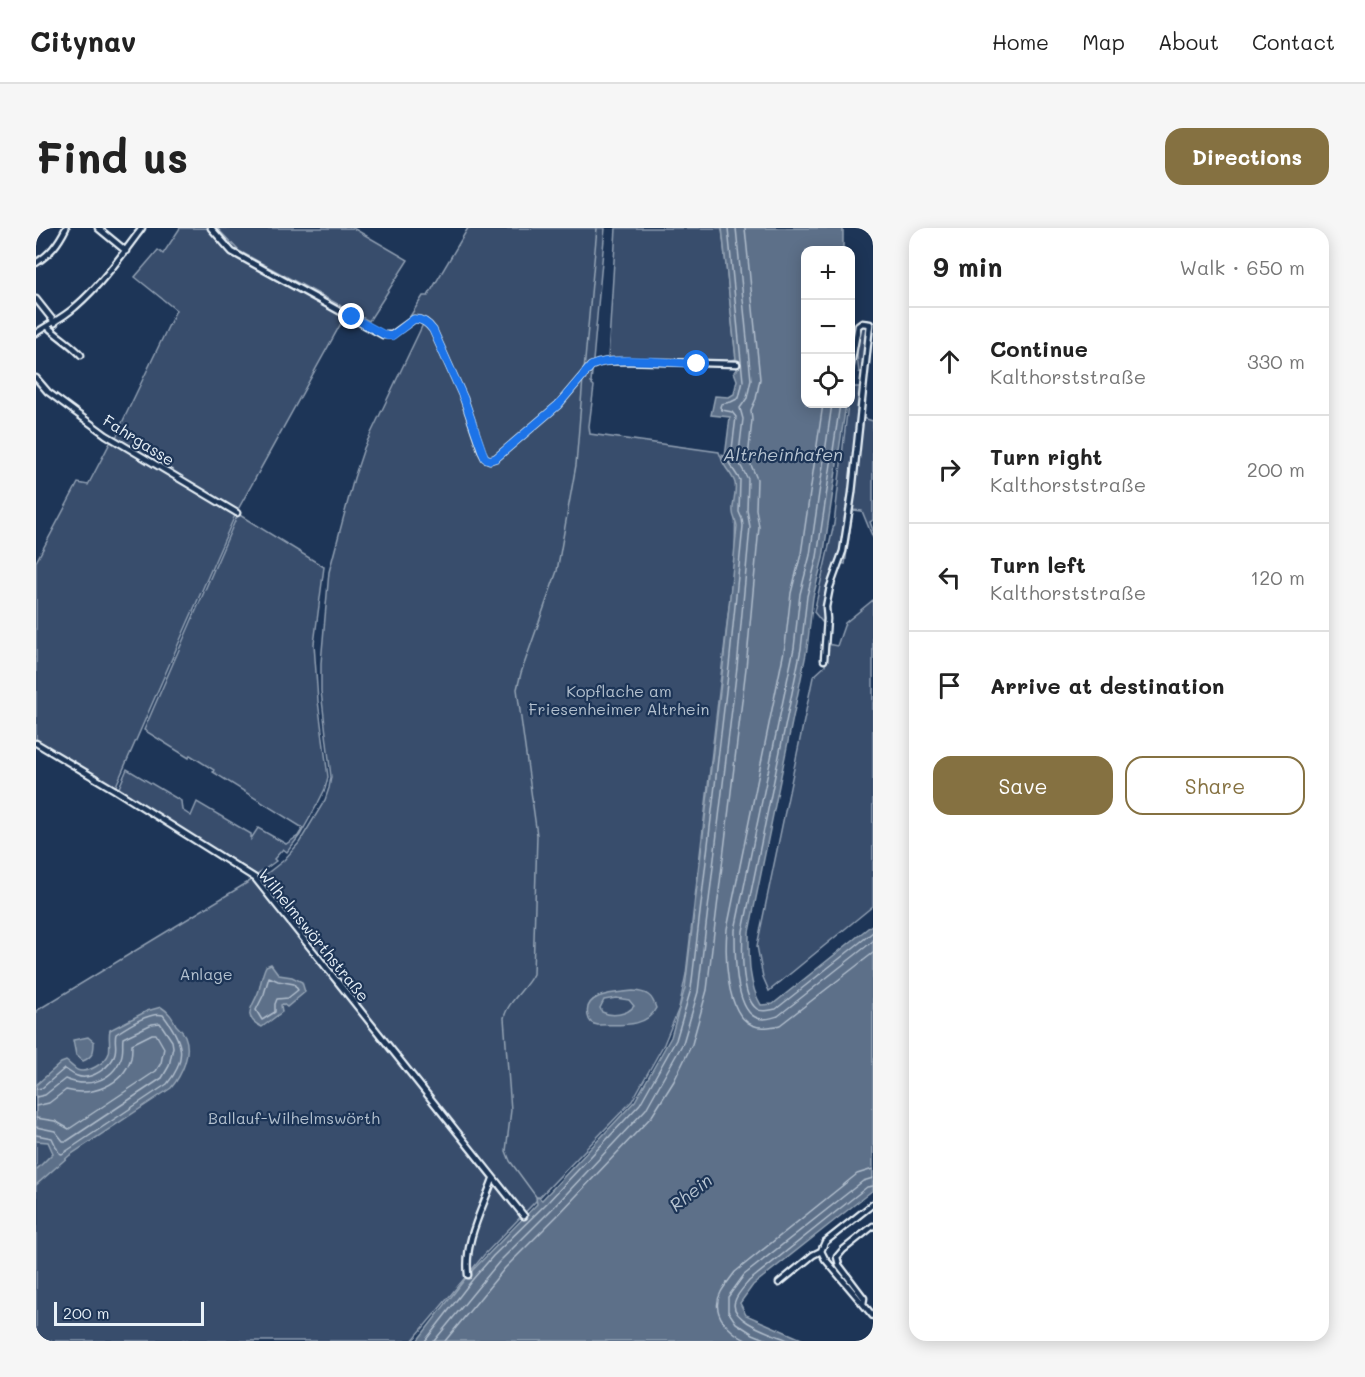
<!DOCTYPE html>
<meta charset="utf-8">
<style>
:root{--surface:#fff;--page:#f6f6f6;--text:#222;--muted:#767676;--line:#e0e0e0;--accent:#857141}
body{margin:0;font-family:Mali,sans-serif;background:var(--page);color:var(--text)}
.controls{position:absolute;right:18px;top:18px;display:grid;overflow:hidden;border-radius:12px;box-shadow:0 3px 15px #0003}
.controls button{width:54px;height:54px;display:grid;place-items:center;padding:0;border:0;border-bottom:2px solid var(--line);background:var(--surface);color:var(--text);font:30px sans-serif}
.scale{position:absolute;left:18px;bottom:15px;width:150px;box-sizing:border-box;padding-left:6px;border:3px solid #e8f1f8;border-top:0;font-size:16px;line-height:21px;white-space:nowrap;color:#e8f1f8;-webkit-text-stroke:4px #1d3557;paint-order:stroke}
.stop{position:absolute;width:18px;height:18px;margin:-14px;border:4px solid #1a73e8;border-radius:50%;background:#fff}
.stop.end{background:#1a73e8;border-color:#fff;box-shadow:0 2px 6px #0008}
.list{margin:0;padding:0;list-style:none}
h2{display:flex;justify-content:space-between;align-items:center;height:78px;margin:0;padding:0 24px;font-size:26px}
h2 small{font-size:20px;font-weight:400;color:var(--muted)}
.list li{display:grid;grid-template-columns:39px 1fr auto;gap:18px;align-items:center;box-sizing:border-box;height:108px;padding:0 24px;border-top:2px solid var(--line)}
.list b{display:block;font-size:22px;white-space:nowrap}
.list p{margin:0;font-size:20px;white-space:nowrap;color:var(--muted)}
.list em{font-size:20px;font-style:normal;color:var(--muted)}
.actions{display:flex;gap:12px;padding:18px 24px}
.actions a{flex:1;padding:14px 0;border:2px solid var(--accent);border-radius:18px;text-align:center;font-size:21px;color:var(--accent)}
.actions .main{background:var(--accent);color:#fff}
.icon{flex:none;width:33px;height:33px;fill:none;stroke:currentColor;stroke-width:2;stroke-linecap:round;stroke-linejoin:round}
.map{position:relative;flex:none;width:837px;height:1113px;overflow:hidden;border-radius:18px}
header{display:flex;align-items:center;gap:36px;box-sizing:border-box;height:84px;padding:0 30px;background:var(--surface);border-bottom:2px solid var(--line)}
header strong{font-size:28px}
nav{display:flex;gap:33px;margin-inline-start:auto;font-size:21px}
.intro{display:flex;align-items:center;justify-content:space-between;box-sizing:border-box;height:144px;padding:0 36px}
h1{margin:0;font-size:42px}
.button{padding:15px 27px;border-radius:18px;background:var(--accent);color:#fff;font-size:21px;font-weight:700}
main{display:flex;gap:36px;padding:0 36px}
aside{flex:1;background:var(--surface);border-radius:18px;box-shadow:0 3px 15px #0003}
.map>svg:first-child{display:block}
.green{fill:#374d6c;stroke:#909fb2;stroke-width:1.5}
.water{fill:#5d7089;stroke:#95a4b5;stroke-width:1.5;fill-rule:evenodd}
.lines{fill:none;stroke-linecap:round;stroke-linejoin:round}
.shore{stroke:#b0bdcc;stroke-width:1.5}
.stream{stroke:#95a4b5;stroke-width:1.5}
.street-casing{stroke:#e8f1f8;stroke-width:9}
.street{stroke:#1d3557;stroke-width:4.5}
.rail-casing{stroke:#e8f1f8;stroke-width:4}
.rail{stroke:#1d3557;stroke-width:1.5;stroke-dasharray:4.5;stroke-linecap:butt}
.route{stroke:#1a73e8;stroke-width:8}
.labels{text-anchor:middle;stroke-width:4.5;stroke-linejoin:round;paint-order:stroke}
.street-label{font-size:16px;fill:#e8f1f8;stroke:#1d3557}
.park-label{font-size:16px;fill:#b3c0ce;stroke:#1d3557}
.water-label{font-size:18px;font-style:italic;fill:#b7c4d1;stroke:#1d3557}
</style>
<header>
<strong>Citynav</strong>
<nav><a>Home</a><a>Map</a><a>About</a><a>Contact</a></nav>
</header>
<div class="intro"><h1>Find us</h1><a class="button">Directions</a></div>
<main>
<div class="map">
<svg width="837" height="1113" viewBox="0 0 837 1113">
<rect width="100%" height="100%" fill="#1d3557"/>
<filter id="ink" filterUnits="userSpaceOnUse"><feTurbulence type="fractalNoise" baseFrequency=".0167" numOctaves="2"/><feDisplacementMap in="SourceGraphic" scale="12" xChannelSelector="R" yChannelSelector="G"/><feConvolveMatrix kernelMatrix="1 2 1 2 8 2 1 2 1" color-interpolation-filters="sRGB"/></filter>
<g filter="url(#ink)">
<path class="green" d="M144 0H172L194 25 309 88 200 285 79 560 0 511V334L42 255 52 257 75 213 80 209 85 200 84 199 140 82 99 49 122 22 127 26Z
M181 0H317L372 32 333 93 203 23Z
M432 0H569L555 155 558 158 553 198 554 206 683 224 684 227 695 229 700 252 699 328 650 746 643 780 628 816 596 873 448 1027 376 1113H0V783L219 650 229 647 248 632 263 615 289 572 293 560 295 549 285 463V435L293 344 318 250 328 220 389 92 380 89 373 90 387 68H392Z
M580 0H686L700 131 684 135 572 131Z
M828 96 833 97 826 145 823 144C821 130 818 108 828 96Z
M815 159H825L822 187 827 190 837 193V292L834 294 837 302V310L826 283 817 282 809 336 800 334 790 359 787 395 778 384 798 296 812 176H814Z
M202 286 288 339 278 416 282 473 292 549 289 561 282 575 264 607 251 624 247 621 238 631 240 633 221 647 82 562 91 541 145 573 146 582 155 588 161 574 215 606V611L222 600 250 616 262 608 267 600 177 544 178 542 154 527 153 530 108 502Z
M837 372V678L733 763 727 749 721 718 777 449 789 438 791 416 801 418 809 395Z"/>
<path class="water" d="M686 0H807V22H770V176H810L787 330 777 369 771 421 713 704C713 729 712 755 725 777L737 776 837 696V962L717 1057 704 1075 710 1087 770 1113H381L432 1047 501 976 500 970 502 969 506 972 599 873 635 809 649 760 687 438 701 298C700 292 697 289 697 284 696 274 701 265 699 255 696 245 688 241 685 229H689L694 189 675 187 679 168 693 169 698 166 701 152 698 144 701 142 700 131Z
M235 736 243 747 256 749 266 754 269 764 251 779 247 776 245 777 246 784 226 799C203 788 219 777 223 762 225 754 226 746 230 738Z
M597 763C611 764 616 767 620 780 610 801 582 796 562 797 556 796 553 794 552 788 546 764 583 765 597 763ZM580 770 593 772 598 778C591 787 576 789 566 784L564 780 568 772Z
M125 779C133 784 136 789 140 797 143 800 147 804 149 808 156 825 146 847 135 860L34 927 0 957V942L17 925 12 914 0 913V857L25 835 30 833C34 836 38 840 41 842 51 846 70 835 73 825 75 818 72 809 74 802L111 783Z
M52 809 58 814C58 823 57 829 47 833L40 827 37 812Z"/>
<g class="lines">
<path class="shore" d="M787 176 765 326 755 365 749 418 691 701C689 726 689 785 716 797 725 801 735 799 744 797L837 725
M796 176 774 327 764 366 758 420 699 702C699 722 698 778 719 789 726 793 735 790 742 788L837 713
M804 176 781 329 771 368 765 421 707 703C706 721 705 770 721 781 726 785 734 782 740 781L837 704
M233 749 242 753 258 756 262 762 252 770 241 771 239 776V784L226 792 220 782 228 766Z
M0 861 6 860 28 841C33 842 36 847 41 848 54 853 76 839 79 825 81 818 78 812 80 806 92 798 113 784 127 787 146 812 153 830 131 856L26 926 23 925 16 910 0 907
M0 869 9 867 29 851C50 860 76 854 85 830 88 823 86 817 87 810L116 796 124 795 136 813 137 819 133 838 126 850 31 913H27L19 903 0 899
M0 878 13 875 30 862C56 869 87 857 95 830 96 825 96 820 96 816L116 806H120L128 820 125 835 120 843 33 901 19 893 0 890
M389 1113 437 1051 457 1028 511 975 604 876 640 812 655 761 693 438 707 298 706 291 703 284 704 252 693 235 695 229 700 189 696 184 686 182 684 179 685 176 695 174 703 170 707 153 692 0
M398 1113 463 1034 517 980 610 881 647 815 662 764 701 439 714 299 711 282 712 251 702 233 707 191 704 180 711 170 715 152 700 0
M409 1113 469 1040 523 986 616 888 638 853 656 816 671 762 710 440 723 299 720 281 721 251 712 230 716 192 715 182 720 171 724 151 709 0
M711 1113C694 1104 673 1086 685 1064 689 1057 694 1051 699 1044L821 946 837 941
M734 1113 717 1106 700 1095 692 1083V1069L708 1047 827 953 837 950
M754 1113C741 1107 691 1093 699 1073 701 1066 709 1058 713 1053L831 959 837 958"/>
<path class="stream" d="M548 143 561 0
M501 970 474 933 470 923 475 882 468 790C471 774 490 761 497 746L501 607 481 461 485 445 521 343 540 237 547 150"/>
<defs>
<path id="street" d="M62 0 90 23
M175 0 196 24 347 107H356L378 91C387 91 392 95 397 102L428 171 446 224 449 230 454 232 460 230 522 177 555 138C565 133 574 133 585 133L701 136
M0 35C14 26 22 16 30 0
M0 71 19 95
M11 98C22 109 34 115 45 127
M0 105C13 96 27 90 39 79 65 57 86 27 106 0
M0 150 12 164 70 207 201 285
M788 432 791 391 790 379 794 359 807 323 816 265 834 96 826 95 822 98 814 142
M0 515 79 562 219 650 488 988
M785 1023 789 1031 837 1088
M432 1047C428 1013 446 982 457 951
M743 1055 777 1027 785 1023 789 1014 837 976
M827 1076 828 1070 803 1037 801 1029 807 1022 837 998"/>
</defs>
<use href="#street" class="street-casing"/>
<use href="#street" class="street"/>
<defs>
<path id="rail" d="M836 1113 837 1112"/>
</defs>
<use href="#rail" class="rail-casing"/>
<use href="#rail" class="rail"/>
</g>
</g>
<g class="lines" filter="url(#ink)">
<path class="route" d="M316 89 351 108H356L378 91C387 91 392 95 397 102L428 171 447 225 449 230 454 232 460 230 522 177 555 138C576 127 635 135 661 136"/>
</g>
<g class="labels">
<g class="street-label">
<text transform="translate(103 212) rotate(32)" y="6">Fahrgasse</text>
<text transform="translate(278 707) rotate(51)" y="6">Wilhelmswörthstraße</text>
</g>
<g class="park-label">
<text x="583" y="469">Kopflache am<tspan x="583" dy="18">Friesenheimer Altrhein</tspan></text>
<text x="170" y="752">Anlage</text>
<text x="258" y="896">Ballauf-Wilhelmswörth</text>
</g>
<g class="water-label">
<text x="747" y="233">Altrheinhafen</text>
<text transform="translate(655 965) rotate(-38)" y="6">Rhein</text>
</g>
</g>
</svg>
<div class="controls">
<button>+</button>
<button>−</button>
<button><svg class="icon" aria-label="locate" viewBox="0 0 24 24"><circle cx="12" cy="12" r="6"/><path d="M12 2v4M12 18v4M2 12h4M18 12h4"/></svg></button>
</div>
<div class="scale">200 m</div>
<div class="stop" style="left:661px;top:136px"></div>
<div class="stop end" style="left:316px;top:89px"></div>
</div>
<aside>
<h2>9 min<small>Walk · 650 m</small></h2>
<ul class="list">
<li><svg class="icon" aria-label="ahead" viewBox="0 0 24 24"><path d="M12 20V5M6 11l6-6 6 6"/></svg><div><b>Continue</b><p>Kalthorststraße</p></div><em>330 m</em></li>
<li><svg class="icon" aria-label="right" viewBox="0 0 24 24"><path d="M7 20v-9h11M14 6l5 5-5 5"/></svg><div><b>Turn right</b><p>Kalthorststraße</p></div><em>200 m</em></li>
<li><svg class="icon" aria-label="left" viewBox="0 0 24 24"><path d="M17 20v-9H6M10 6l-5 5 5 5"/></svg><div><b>Turn left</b><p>Kalthorststraße</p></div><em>120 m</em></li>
<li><svg class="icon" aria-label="arrive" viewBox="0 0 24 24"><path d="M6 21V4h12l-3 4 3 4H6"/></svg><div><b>Arrive at destination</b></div></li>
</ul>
<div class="actions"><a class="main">Save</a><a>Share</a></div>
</aside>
</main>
